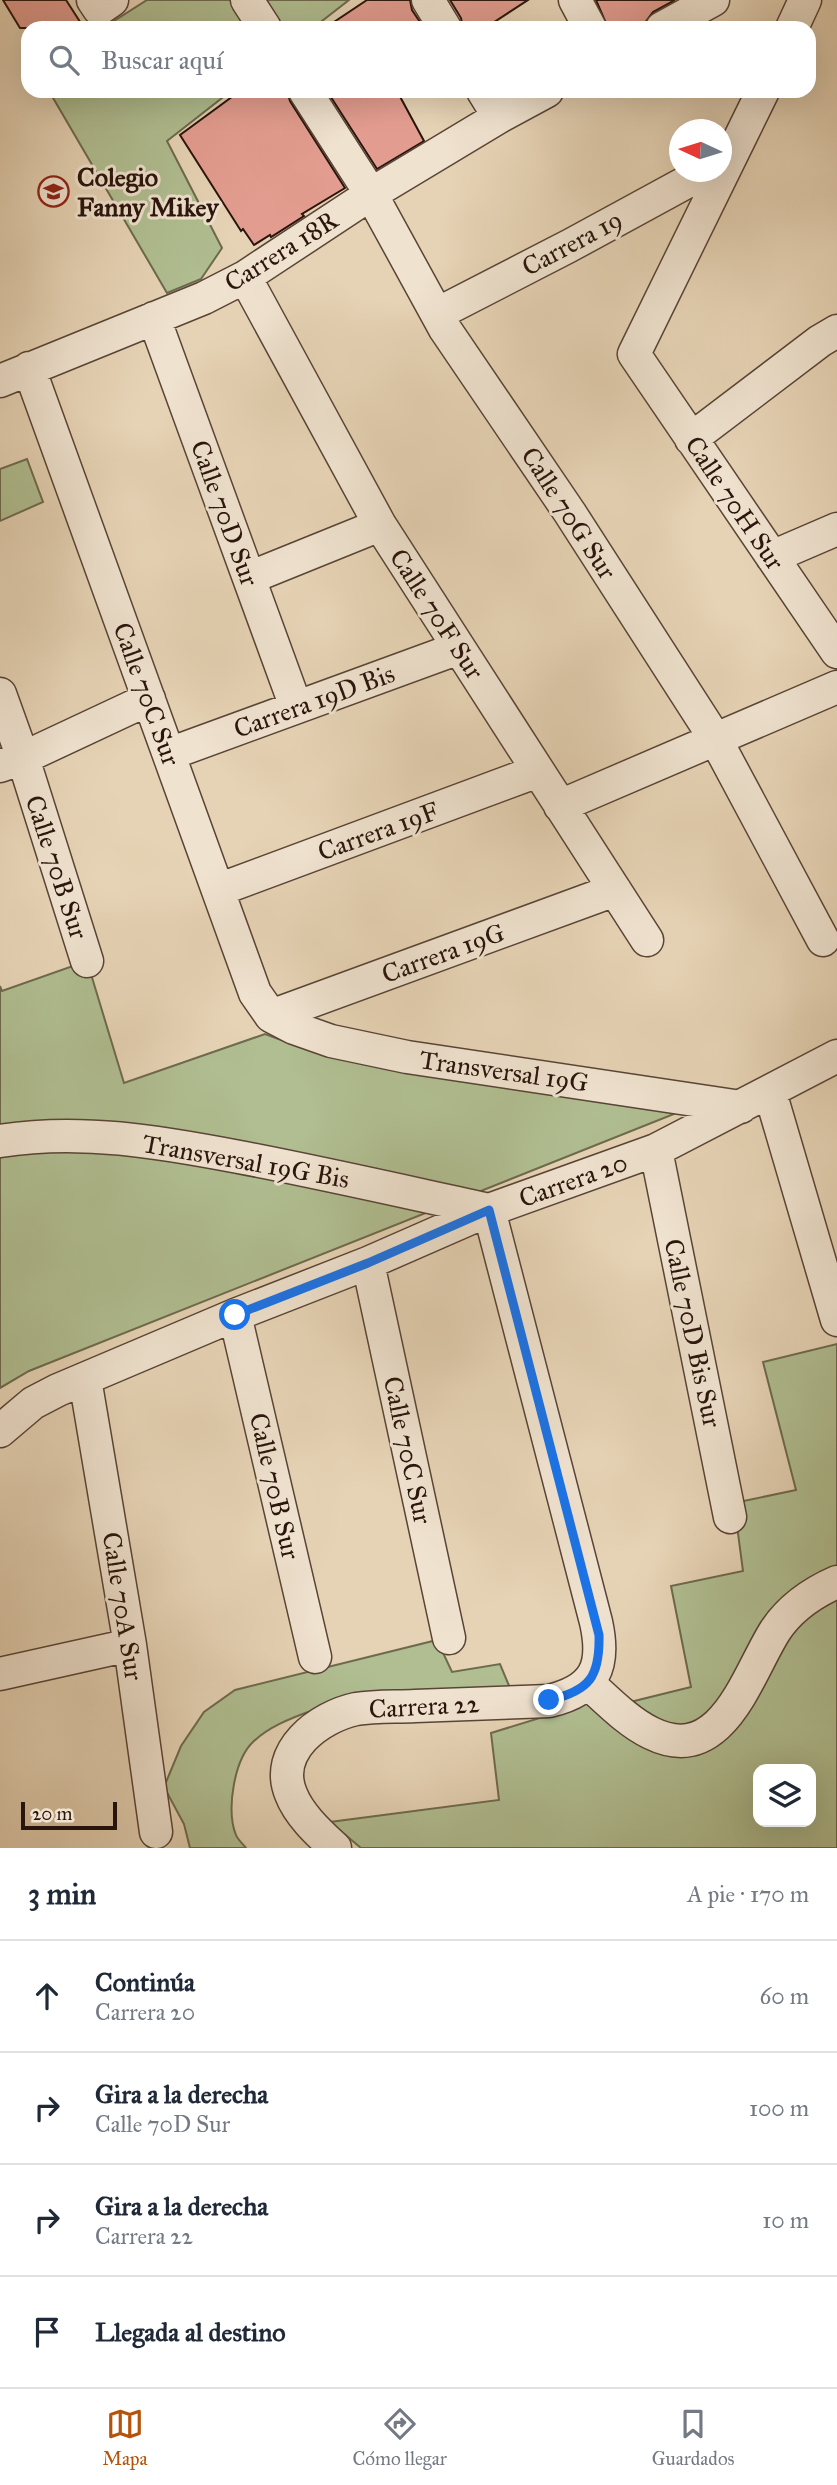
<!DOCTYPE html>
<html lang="es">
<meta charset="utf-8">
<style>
:root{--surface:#fff;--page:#f6f6f7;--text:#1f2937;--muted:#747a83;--line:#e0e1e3;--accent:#b45309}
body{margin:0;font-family:"IM FELL Great Primer",serif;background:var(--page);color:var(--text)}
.controls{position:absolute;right:21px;bottom:21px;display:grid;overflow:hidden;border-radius:14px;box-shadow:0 7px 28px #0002}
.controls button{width:63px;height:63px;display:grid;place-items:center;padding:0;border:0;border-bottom:2px solid var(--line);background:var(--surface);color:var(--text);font:35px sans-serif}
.compass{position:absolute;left:669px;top:119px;width:63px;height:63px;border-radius:50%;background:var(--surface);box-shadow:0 7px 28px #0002;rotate:274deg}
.scale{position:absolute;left:21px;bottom:18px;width:96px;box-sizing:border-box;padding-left:7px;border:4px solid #2a150c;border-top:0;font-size:19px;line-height:24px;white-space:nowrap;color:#2a150c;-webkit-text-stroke:5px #efe2cf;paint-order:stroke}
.stop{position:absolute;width:21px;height:21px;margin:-16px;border:5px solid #1a73e8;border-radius:50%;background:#fff}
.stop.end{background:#1a73e8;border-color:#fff;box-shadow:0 2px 7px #0008}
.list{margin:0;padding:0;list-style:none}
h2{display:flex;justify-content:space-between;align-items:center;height:91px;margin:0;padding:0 28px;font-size:30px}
h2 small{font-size:23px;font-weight:400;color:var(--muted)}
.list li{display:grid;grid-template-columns:46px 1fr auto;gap:21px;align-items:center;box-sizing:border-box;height:112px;padding:0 28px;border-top:2px solid var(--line)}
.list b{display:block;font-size:26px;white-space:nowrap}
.list p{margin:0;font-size:23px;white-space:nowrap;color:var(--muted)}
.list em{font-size:23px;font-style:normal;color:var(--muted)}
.icon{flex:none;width:38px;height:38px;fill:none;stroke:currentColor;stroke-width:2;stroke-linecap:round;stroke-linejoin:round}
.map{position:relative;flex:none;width:837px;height:1848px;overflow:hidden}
.search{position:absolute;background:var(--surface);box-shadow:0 7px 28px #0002;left:21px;right:21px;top:21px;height:77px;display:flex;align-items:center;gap:18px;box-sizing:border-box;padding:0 24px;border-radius:21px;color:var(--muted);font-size:26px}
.sheet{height:539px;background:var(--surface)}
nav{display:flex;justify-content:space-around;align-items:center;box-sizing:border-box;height:98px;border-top:2px solid var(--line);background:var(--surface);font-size:19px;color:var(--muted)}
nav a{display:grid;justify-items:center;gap:4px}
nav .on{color:var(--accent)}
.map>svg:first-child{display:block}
.green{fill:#b0be91;stroke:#6d6a4e;stroke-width:2;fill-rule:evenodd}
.building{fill:#e39d90;stroke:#2a150c;stroke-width:2}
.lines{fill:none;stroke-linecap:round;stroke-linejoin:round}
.minor-casing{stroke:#594436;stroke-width:35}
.minor{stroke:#efe2cf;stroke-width:32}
.route{stroke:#1a73e8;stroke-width:9}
.labels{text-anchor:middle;stroke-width:6;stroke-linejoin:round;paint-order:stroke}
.poi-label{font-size:26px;font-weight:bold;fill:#2a150c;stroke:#efe2cf;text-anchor:start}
.street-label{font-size:26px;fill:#2a150c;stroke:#efe2cf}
</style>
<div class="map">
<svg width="837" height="1848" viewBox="0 0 837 1848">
<rect width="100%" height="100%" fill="#e6d3b5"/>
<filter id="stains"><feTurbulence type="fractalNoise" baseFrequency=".00286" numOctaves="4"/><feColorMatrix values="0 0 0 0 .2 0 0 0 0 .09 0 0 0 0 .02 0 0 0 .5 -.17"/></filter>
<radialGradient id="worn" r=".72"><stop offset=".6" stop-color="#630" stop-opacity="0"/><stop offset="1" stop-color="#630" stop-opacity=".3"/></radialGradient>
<path class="green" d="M147 0H349L313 28H103Z
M49 91H231L167 141 222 248 201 279 167 293Z
M27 459 43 502 0 521V469Z
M87 961 124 1083 265 1034 300 1047 401 1070 689 1108 29 1371 0 1388V986L2 991Z
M837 1344V1848H361L330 1822 499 1800 491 1733 621 1693 626 1703 691 1687 671 1586 743 1571 734 1503 796 1490 763 1362ZM758 1769H811V1822H758Z
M437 1640 452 1672 500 1664 510 1688 308 1712C289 1719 269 1727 254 1741 234 1759 226 1810 236 1835 238 1840 243 1844 246 1848H190L184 1824 164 1787 181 1746 204 1712 235 1690Z"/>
<path class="building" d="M3 0H66L84 28H20Z
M367 0H410L412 10 424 28H325Z
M450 0H528L485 28H463L461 18Z
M596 0H675L653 12 644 24 638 28H608Z
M240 91H287L290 101 345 188 302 214 304 216 271 237 270 235 254 245 243 229 241 231 180 135Z
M327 91H397L424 141 377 169Z"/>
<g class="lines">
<defs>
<path id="minor" d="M93 0 99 9 112 0
M247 0 265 28
M428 0 445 28
M575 0 590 28
M662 28 713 0
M792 28 805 0
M305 91 371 194 445 329 570 513 716 740 823 940
M483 91 499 117
M763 91 634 354 837 652
M245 277 380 525 647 940
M437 314 569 246 705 172
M154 318 296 707
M29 368 255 993 271 1016 294 1028 331 1041 407 1057 741 1107
M0 381 204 298 245 277 371 194 499 117 547 91
M691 439 820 341 837 331
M772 557 837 529
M249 578 380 525
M0 694 23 758 87 961
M169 754 459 648
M0 766 23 758 149 699
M560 806 837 687
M218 890 538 771
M271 1016 615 890
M770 1092 837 1320
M0 1141C80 1128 160 1142 239 1157 323 1173 406 1192 489 1210
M656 1150 730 1517
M368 1263 449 1638
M235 1315 315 1657
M85 1379 130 1645 156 1832
M0 1431 33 1403 58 1390 235 1315 368 1263 489 1210 656 1150 837 1056
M0 1674 130 1645
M588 1683C607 1700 628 1722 651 1733 722 1768 747 1675 775 1631 790 1608 812 1593 837 1582
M335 1848C319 1833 299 1815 291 1794 273 1751 319 1717 356 1709 375 1706 396 1707 415 1706 460 1704 505 1703 549 1701 595 1690 606 1667 596 1622L489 1210"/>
</defs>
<use href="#minor" class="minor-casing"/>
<use href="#minor" class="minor"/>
</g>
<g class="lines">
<path class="route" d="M235 1315 368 1263 489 1210 599 1635C600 1676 590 1691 549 1700"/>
</g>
<defs>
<symbol id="school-ring" viewBox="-11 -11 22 22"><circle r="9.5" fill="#efe2cf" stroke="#8f2418" stroke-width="1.5"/><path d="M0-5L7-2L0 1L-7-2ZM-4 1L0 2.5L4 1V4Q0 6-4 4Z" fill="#8f2418"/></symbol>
</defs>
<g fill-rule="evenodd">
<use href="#school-ring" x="36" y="174" width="35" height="35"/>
</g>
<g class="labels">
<g class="poi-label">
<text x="77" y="186">Colegio<tspan x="77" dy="30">Fanny Mikey</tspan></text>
</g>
<g class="street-label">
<text transform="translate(572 243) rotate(-28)" y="9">Carrera 19</text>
<text transform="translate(281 251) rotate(-32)" y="9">Carrera 18R</text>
<text transform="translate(735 503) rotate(56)" y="9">Calle 70H Sur</text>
<text transform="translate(225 513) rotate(70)" y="9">Calle 70D Sur</text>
<text transform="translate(569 513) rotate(57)" y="9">Calle 70G Sur</text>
<text transform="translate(437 614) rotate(57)" y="9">Calle 70F Sur</text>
<text transform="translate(147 694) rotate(70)" y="9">Calle 70C Sur</text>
<text transform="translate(314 701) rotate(-20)" y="9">Carrera 19D Bis</text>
<text transform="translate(378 831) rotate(-20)" y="9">Carrera 19F</text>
<text transform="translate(57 867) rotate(72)" y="9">Calle 70B Sur</text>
<text transform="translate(443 953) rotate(-20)" y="9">Carrera 19G</text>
<text transform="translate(504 1071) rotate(8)" y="9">Transversal 19G</text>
<text transform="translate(246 1161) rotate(10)" y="9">Transversal 19G Bis</text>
<text transform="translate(573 1180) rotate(-20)" y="9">Carrera 20</text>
<text transform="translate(693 1333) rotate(78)" y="9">Calle 70D Bis Sur</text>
<text transform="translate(408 1450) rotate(78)" y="9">Calle 70C Sur</text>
<text transform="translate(275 1486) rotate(77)" y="9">Calle 70B Sur</text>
<text transform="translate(123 1606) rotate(81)" y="9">Calle 70A Sur</text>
<text transform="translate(424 1706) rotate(-3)" y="9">Carrera 22</text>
</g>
</g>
<rect width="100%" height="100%" filter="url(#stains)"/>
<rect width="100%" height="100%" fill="url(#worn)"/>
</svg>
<div class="controls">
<button><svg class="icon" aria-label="layers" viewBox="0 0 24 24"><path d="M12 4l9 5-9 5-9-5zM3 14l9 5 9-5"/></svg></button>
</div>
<svg class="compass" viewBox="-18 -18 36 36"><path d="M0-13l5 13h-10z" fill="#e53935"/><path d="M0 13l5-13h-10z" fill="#747a83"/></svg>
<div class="scale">20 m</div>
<div class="stop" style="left:235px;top:1315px"></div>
<div class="stop end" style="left:549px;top:1700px"></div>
<div class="search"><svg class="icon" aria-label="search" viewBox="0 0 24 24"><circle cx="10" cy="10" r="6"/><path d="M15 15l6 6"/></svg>Buscar aquí</div>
</div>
<section class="sheet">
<h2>3 min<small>A pie · 170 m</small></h2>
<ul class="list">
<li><svg class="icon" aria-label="ahead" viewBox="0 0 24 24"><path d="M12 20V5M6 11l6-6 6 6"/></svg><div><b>Continúa</b><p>Carrera 20</p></div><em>60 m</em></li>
<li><svg class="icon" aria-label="right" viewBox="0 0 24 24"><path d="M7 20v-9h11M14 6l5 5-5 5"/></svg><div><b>Gira a la derecha</b><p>Calle 70D Sur</p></div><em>100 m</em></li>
<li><svg class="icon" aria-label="right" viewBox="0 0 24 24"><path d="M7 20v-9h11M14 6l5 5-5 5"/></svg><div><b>Gira a la derecha</b><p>Carrera 22</p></div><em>10 m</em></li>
<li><svg class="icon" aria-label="arrive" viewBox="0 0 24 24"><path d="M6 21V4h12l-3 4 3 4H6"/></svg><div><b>Llegada al destino</b></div></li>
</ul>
</section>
<nav>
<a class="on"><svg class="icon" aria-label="map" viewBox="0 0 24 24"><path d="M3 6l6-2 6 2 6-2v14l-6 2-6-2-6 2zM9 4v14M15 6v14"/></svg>Mapa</a>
<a><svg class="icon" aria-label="directions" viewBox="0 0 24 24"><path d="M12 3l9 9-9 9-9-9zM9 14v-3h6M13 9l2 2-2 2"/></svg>Cómo llegar</a>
<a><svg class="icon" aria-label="saved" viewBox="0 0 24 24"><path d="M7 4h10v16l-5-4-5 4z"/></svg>Guardados</a>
</nav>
